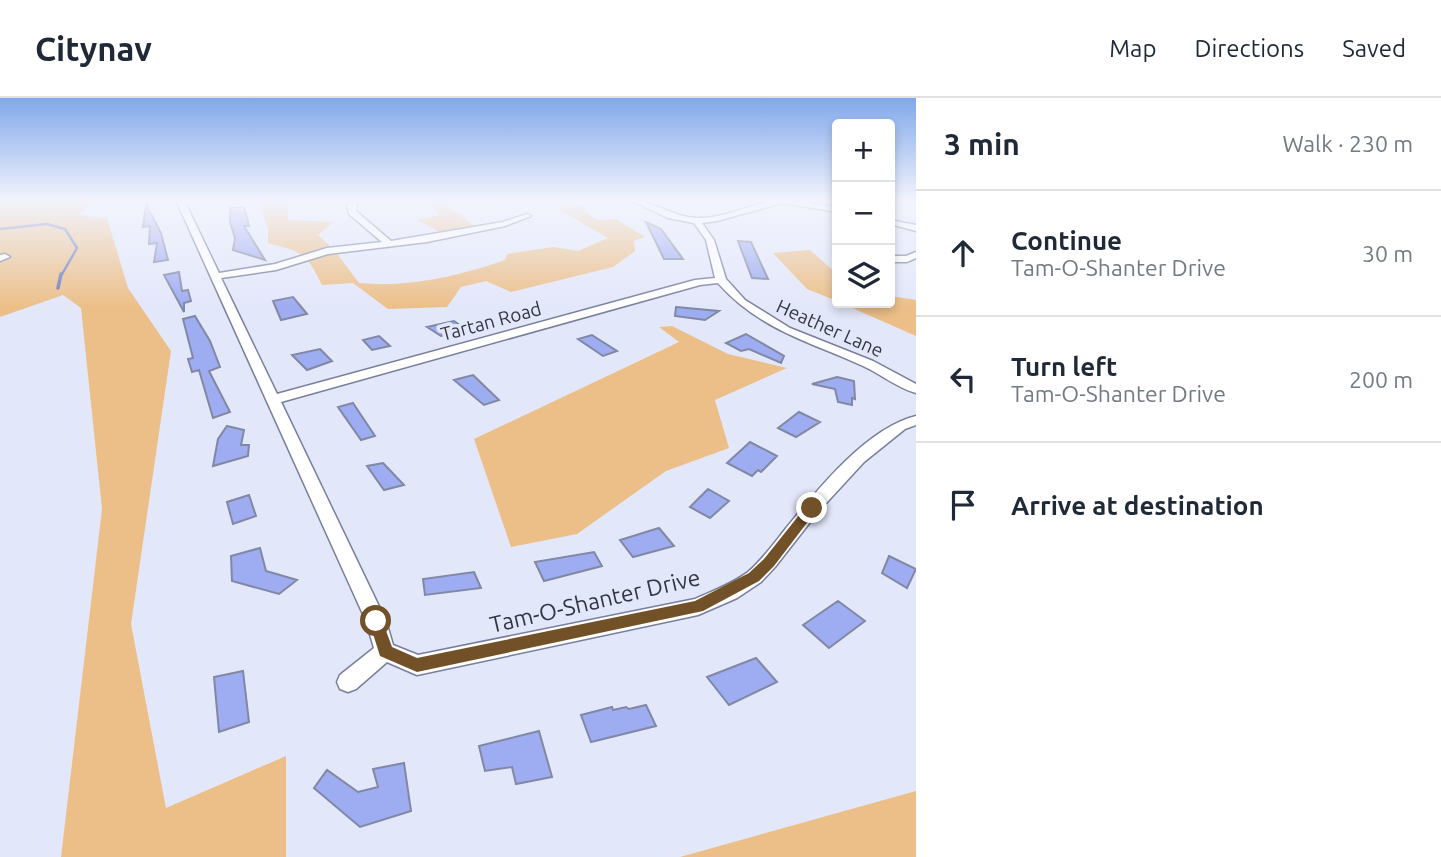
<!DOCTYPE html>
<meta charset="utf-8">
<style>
:root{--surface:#fff;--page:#f6f6f7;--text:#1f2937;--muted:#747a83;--line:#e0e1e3}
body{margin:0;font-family:Ubuntu,sans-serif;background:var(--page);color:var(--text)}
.controls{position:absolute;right:21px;top:21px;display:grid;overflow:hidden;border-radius:7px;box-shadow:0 4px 10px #0003}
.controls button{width:63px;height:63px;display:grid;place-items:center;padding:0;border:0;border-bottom:2px solid var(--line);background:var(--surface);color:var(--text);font:35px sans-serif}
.stop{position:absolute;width:21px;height:21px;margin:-16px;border:5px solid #725128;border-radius:50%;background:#fff}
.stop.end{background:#725128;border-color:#fff;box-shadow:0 2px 7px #0008}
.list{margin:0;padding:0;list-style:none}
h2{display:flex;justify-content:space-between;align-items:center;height:91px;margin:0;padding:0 28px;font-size:30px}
h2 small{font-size:23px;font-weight:400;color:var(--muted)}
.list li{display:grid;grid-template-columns:46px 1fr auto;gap:21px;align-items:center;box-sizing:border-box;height:126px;padding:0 28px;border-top:2px solid var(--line)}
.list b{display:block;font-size:26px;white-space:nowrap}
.list p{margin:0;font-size:23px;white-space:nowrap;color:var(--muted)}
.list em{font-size:23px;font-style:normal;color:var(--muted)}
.icon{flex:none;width:38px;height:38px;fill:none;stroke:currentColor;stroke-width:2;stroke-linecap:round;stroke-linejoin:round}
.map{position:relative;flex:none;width:916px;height:759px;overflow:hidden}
header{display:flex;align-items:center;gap:42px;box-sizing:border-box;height:98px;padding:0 35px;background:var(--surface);border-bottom:2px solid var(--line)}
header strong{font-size:33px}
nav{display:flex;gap:38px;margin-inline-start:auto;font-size:24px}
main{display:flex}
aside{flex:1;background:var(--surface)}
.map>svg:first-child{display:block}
.green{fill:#ecbf89}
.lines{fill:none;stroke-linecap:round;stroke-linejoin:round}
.stream-far1{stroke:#6e7aba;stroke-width:2.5}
.stream{stroke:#6e7aba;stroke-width:3.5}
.building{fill:#9eacf1;stroke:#8188a4;stroke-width:2}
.minor-casing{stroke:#787f9b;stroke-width:3}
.minor{fill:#fff;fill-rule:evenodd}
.route{fill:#725128}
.labels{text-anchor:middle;stroke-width:7;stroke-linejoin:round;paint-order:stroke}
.far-street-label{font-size:19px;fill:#333642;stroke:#e3e7fa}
.street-label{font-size:23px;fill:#333642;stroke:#e3e7fa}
</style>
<header>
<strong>Citynav</strong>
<nav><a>Map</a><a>Directions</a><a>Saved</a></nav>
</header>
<main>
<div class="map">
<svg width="916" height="759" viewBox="0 0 916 759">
<rect width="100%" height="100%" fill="#e3e7fa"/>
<path class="green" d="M0 102H92L79 117 107 120 128 190 171 253 131 526 166 710 286 658V759H61L102 411 81 210 63 197 0 219Z
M259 102H287L288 122 333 124 318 137 335 153 359 185C408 190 459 178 505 162L507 156 553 149 578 153 608 140 556 110C565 103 576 107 586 110L584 112 597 122 616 121 645 139 634 143 635 153 613 169 511 194 486 183 461 189 447 209 388 211 353 185 322 187C306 155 303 154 268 145V132Z
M429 102H467L469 104 448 108 476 129 440 134 417 122 439 117Z
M810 152 837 176V203L807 191 773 155Z
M890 198 916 202V238L841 205H890Z
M672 228 728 256 787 270 715 302 729 350 666 373 577 436 511 449 474 341 679 244 659 229Z
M916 693V759H680Z"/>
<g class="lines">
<path class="stream-far1" d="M0 131 47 126 65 131 77 150 61 178"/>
<path class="stream" d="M58 190 61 176"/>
</g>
<path class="building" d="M146 106 161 135 168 162 154 164 157 145 149 146 150 128 143 129Z
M244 109 249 128H244L265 162 233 152 235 140 230 124V110Z
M646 124 661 131 683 161H664Z
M738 143 751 144 768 181 752 180Z
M179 174 182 193 188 192 191 203 184 205V214L164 177Z
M293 199 307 216 281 222 273 203Z
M676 209 719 213 705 222 675 218Z
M195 218 210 243 220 269 209 273 230 314 213 320 199 272 192 274 188 261 193 260 183 221Z
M454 223 467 232 441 238 427 229Z
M746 236 784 258 781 265 749 251 741 253 726 245Z
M592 237 595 239 617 253 603 258 578 241Z
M379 238 390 248 372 252 363 242Z
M320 251 332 263 307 272 292 257Z
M473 277 499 302 484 307 454 282Z
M837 279 854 283 855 301 852 300V307L838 304 835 291 812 286Z
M353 305 375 338 361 342 338 309Z
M799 314 820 324 796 339 778 330Z
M227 328 244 332 241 347H249L248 358 213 368 218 341Z
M750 344 777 358 761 374 758 372 752 378 727 365Z
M383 365 404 387 384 392 367 368Z
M708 391 729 403 710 420 690 409Z
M249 397 256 418 233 426 227 404Z
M659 430 674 448 633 459 620 442Z
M260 450 266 473 297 482 279 496 232 483 231 458Z
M594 454 602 468 544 483 535 464Z
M889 458 916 471 907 490 882 475Z
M474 474 481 490 425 497 423 481Z
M838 503 865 523 829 550 803 527Z
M756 560 777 584 729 607 707 579Z
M243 573 249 624 219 634 214 579Z
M646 607 656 628 591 644 581 617 612 609 613 612 626 609 629 611Z
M539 633 552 679 516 686 512 669 485 673 479 648Z
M404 665 411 713 360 729 314 690 327 672 358 694 378 689 373 671Z"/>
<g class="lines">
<defs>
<path id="minor" d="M176 102H184L219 175 275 166 327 150 382 144 349 116 347 107 350 102H358L356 113 391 143 503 124 527 116 531 118 505 128 427 144 328 156 276 172 221 180 277 296 695 182 715 180 706 142 694 125 668 120 630 102C653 102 673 120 698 120 725 121 751 105 778 102 797 101 818 106 837 110V114L782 105 717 123 702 125 714 142 726 181 745 202 790 230 873 263 916 286V295C897 290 881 276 863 268 808 243 760 232 718 185L700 187 281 304 386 523 393 547 418 557 695 501C713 493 732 486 748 474 763 461 775 444 787 429 818 391 867 330 916 318V327L905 331 864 364 818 414 775 469 761 484 737 500 698 517 417 577 387 564 356 591 348 594 340 591 337 584 340 577 374 550 366 523Z
M890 122 916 127V133L890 126Z
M916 154V160L907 164H890V158H906Z
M0 157 5 156 10 159 0 163Z"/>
</defs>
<use href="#minor" class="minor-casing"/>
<use href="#minor" class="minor"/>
</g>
<linearGradient id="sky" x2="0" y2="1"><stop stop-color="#81a8ea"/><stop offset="0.49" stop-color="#f2f4fd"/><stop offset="1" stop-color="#f2f4fd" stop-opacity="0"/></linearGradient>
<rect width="916" height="209" fill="url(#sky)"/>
<path class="route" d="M812 405 818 410 816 413 774 468 759 483 703 513 417 574 380 558 369 523 376 517 381 519 392 549 417 560 695 503 749 475 764 461 808 406Z"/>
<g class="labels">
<g class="far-street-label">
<text transform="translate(491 223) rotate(-15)" y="7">Tartan Road</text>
<text transform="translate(830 230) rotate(24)" y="7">Heather Lane</text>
</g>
<g class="street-label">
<text transform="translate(595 503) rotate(-13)" y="8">Tam-O-Shanter Drive</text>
</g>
</g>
</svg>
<div class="controls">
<button>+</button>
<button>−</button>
<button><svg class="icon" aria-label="layers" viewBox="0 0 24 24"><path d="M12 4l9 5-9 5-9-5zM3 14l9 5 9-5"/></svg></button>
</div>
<div class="stop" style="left:376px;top:523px"></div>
<div class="stop end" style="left:812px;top:410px"></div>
</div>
<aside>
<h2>3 min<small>Walk · 230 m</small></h2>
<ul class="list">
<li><svg class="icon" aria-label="ahead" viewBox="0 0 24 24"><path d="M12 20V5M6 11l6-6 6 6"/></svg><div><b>Continue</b><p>Tam-O-Shanter Drive</p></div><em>30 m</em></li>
<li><svg class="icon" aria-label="left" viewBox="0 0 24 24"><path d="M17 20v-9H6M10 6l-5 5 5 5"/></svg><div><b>Turn left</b><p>Tam-O-Shanter Drive</p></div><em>200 m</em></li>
<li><svg class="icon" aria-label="arrive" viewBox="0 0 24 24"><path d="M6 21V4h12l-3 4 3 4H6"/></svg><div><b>Arrive at destination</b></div></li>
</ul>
</aside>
</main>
